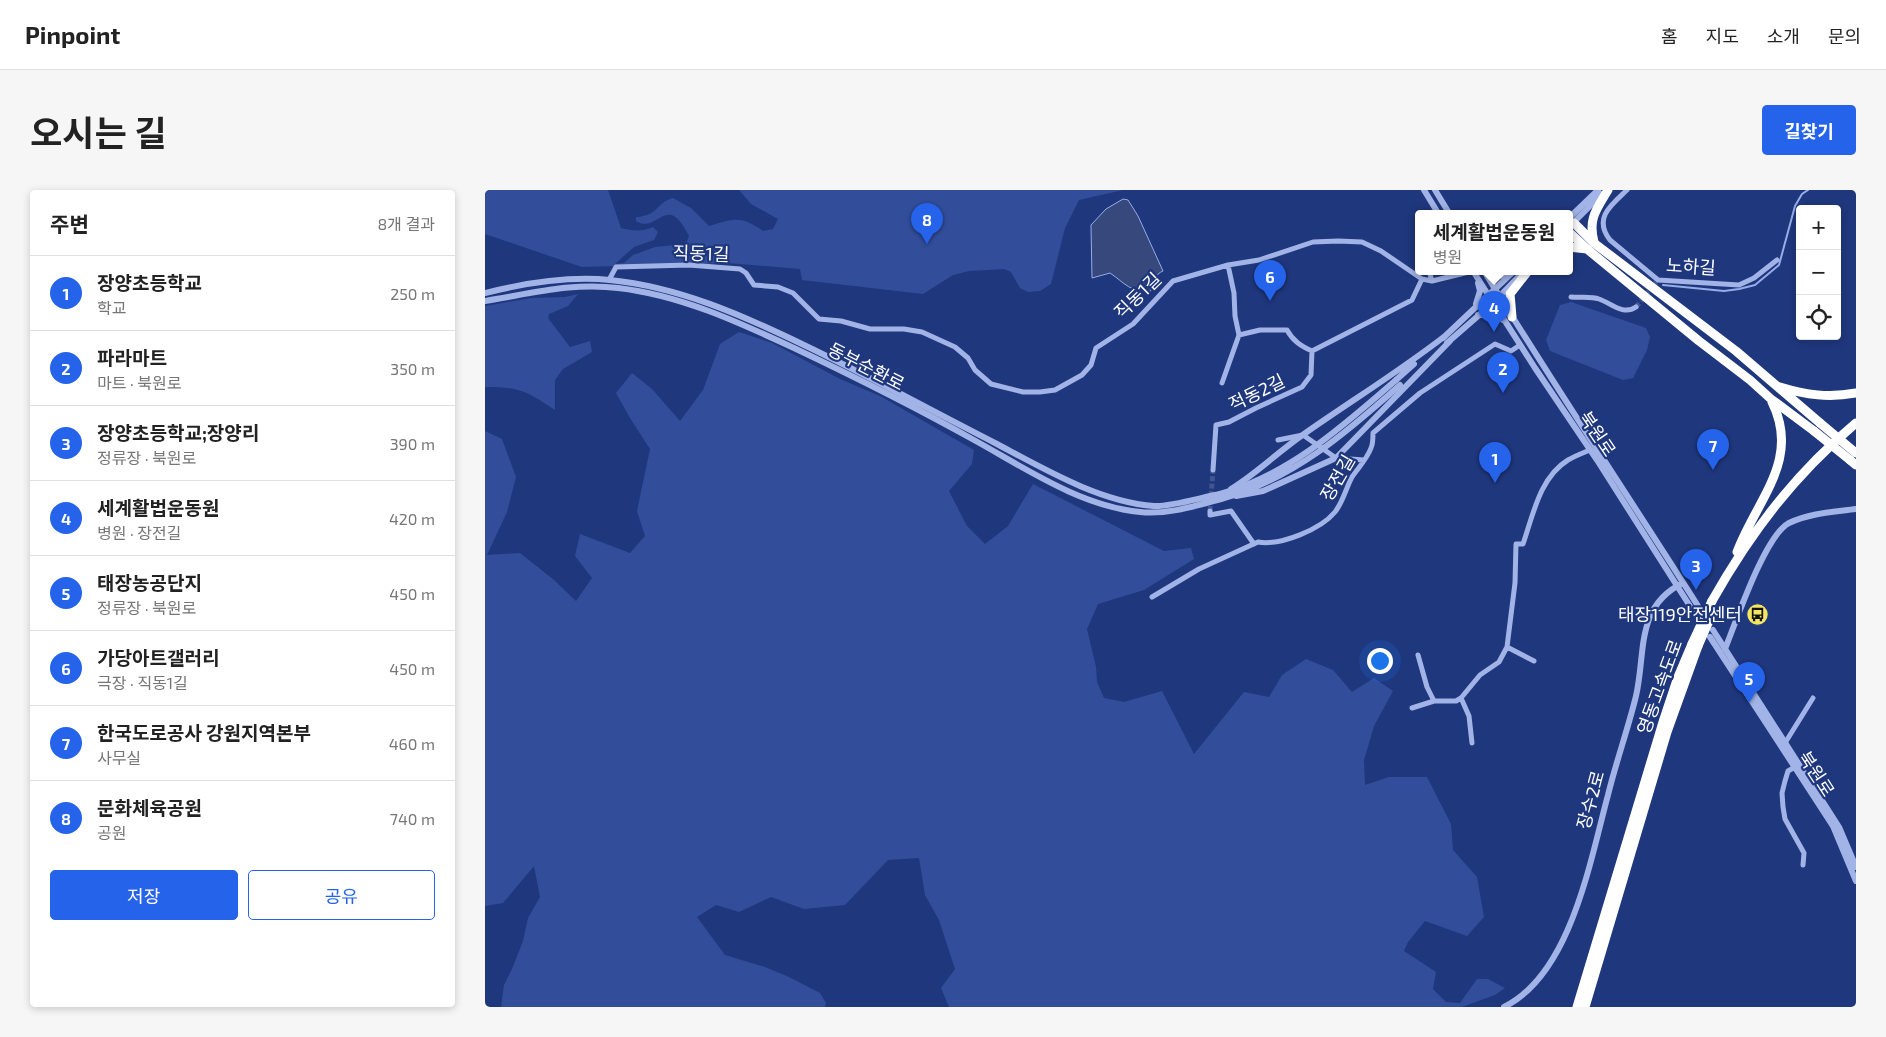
<!DOCTYPE html>
<html lang="ko">
<meta charset="utf-8">
<style>
:root{--surface:#fff;--page:#f6f6f6;--text:#222;--muted:#767676;--line:#e0e0e0;--accent:#2563eb}
body{margin:0;font-family:"Exo 2","Noto Sans KR",sans-serif;background:var(--page);color:var(--text)}
.controls{position:absolute;right:15px;top:15px;display:grid;overflow:hidden;border-radius:5px;box-shadow:0 2px 8px #0003}
.controls button{width:45px;height:45px;display:grid;place-items:center;padding:0;border:0;border-bottom:1px solid var(--line);background:var(--surface);color:var(--text);font:25px sans-serif}
.you{position:absolute;left:894px;top:470px;width:18px;height:18px;margin:-12px;border:4px solid #fff;border-radius:50%;background:#1a73e8;box-shadow:0 0 0 8px #1a73e833}
.badge{display:grid;place-items:center;width:32px;height:32px;border-radius:50%;background:var(--accent);color:#fff;font-size:16px;font-weight:700}
.pin{position:absolute;translate:-50% -41px;filter:drop-shadow(0 1px 2px #0008)}
.pin::after{content:'';position:absolute;top:26px;width:18px;height:15px;background:inherit;clip-path:polygon(0 0,100% 0,50% 100%)}
.popup{position:absolute;left:930px;top:20px;width:158px;height:65px;box-sizing:border-box;display:grid;place-content:center;border-radius:5px;background:var(--surface);filter:drop-shadow(0 1px 4px #0005);font-size:16px;white-space:nowrap;color:var(--muted)}
.popup b{font-size:19px;color:var(--text)}
.popup::after{content:'';position:absolute;left:50%;top:100%;margin-left:-10px;border:10px solid transparent;border-top-color:var(--surface)}
.list{margin:0;padding:0;list-style:none}
h2{display:flex;justify-content:space-between;align-items:center;height:65px;margin:0;padding:0 20px;font-size:21px}
h2 small{font-size:16px;font-weight:400;color:var(--muted)}
.list li{display:grid;grid-template-columns:32px 1fr auto;gap:15px;align-items:center;box-sizing:border-box;height:75px;padding:0 20px;border-top:1px solid var(--line)}
.list b{display:block;font-size:19px;white-space:nowrap}
.list p{margin:0;font-size:16px;white-space:nowrap;color:var(--muted)}
.list em{font-size:16px;font-style:normal;color:var(--muted)}
.actions{display:flex;gap:10px;padding:15px 20px}
.actions a{flex:1;padding:11px 0;border:1px solid var(--accent);border-radius:5px;text-align:center;font-size:18px;color:var(--accent)}
.actions .main{background:var(--accent);color:#fff}
.icon{flex:none;width:28px;height:28px;fill:none;stroke:currentColor;stroke-width:2;stroke-linecap:round;stroke-linejoin:round}
.map{position:relative;flex:none;width:1371px;height:817px;overflow:hidden;border-radius:5px}
header{display:flex;align-items:center;gap:30px;box-sizing:border-box;height:70px;padding:0 25px;background:var(--surface);border-bottom:1px solid var(--line)}
header strong{font-size:24px}
nav{display:flex;gap:28px;margin-inline-start:auto;font-size:18px}
.intro{display:flex;align-items:center;justify-content:space-between;box-sizing:border-box;height:120px;padding:0 30px}
h1{margin:0;font-size:35px}
.button{padding:12px 22px;border-radius:5px;background:var(--accent);color:#fff;font-size:18px;font-weight:700}
main{display:flex;gap:30px;padding:0 30px}
aside{flex:1;background:var(--surface);border-radius:5px;box-shadow:0 2px 8px #0003}
.map>svg:first-child{display:block}
.green{fill:#324e9b}
.water{fill:#36487c;stroke:#95ade9}
.lines{fill:none;stroke-linecap:round;stroke-linejoin:round}
.stream{stroke:#95ade9;stroke-width:2}
.minor-tunnel{stroke:#415590;stroke-width:5;stroke-dasharray:5 2.5;stroke-linecap:butt}
.minor{stroke:#a2b4e7;stroke-width:5}
.tertiary{stroke:#a2b4e7;stroke-width:6}
.motorway{stroke:#fff;stroke-width:9}
.tertiary-bridge{stroke:#a2b4e7;stroke-width:6}
.motorway-bridge{stroke:#fff;stroke-width:9}
.labels{text-anchor:middle;stroke-width:4.5;stroke-linejoin:round;paint-order:stroke}
.street-label{font-size:18px;fill:#fff;stroke:#1f377d}
.poi-label{font-size:18px;fill:#fff;stroke:#1f377d;text-anchor:end}
</style>
<header>
<strong>Pinpoint</strong>
<nav><a>홈</a><a>지도</a><a>소개</a><a>문의</a></nav>
</header>
<div class="intro"><h1>오시는 길</h1><a class="button">길찾기</a></div>
<main>
<aside>
<h2>주변<small>8개 결과</small></h2>
<ul class="list">
<li><span class="badge">1</span><div><b>장양초등학교</b><p>학교</p></div><em>250 m</em></li>
<li><span class="badge">2</span><div><b>파라마트</b><p>마트 · 북원로</p></div><em>350 m</em></li>
<li><span class="badge">3</span><div><b>장양초등학교;장양리</b><p>정류장 · 북원로</p></div><em>390 m</em></li>
<li><span class="badge">4</span><div><b>세계활법운동원</b><p>병원 · 장전길</p></div><em>420 m</em></li>
<li><span class="badge">5</span><div><b>태장농공단지</b><p>정류장 · 북원로</p></div><em>450 m</em></li>
<li><span class="badge">6</span><div><b>가당아트갤러리</b><p>극장 · 직동1길</p></div><em>450 m</em></li>
<li><span class="badge">7</span><div><b>한국도로공사 강원지역본부</b><p>사무실</p></div><em>460 m</em></li>
<li><span class="badge">8</span><div><b>문화체육공원</b><p>공원</p></div><em>740 m</em></li>
</ul>
<div class="actions"><a class="main">저장</a><a>공유</a></div>
</aside>
<div class="map">
<svg width="1371" height="817" viewBox="0 0 1371 817">
<rect width="100%" height="100%" fill="#1f377d"/>
<path class="green" d="M0 0H123L136 38C147 41 158 42 168 37L173 42 169 50 149 57 130 74 139 73 148 65 170 57 201 54 204 46C181 0 173 45 151 31V27C174 26 170 13 188 8L206 18 224 36C249 29 255 25 278 41L288 39 293 29 266 14 254 0H638L594 10 580 38 566 94 555 101 543 102 535 98 526 82 519 79 484 81 468 85 438 104 317 90 315 79 243 73 97 77 0 44Z
M93 104 83 116 64 124 63 128 85 157 105 151 107 162 78 179 70 190V220C41 201 35 197 0 197V116L47 108 80 107Z
M1086 112 1161 138 1165 147 1162 160 1148 188 1138 190 1065 161 1061 150 1075 115Z
M254 142 287 153 355 189 395 206 489 260 487 274 464 301 482 336 500 354 523 336 548 294 679 361 706 358 709 369 659 400 613 414 602 439 611 477 612 492 619 508 639 512 677 501 709 564 759 502 784 507 797 485 821 469 848 480 867 502 889 488 908 501 889 536 879 570 880 595 904 587H942L966 634 968 660 992 687 999 727 982 746 940 731 923 752 919 761 951 782 948 799 961 812 975 813 992 789H1003L1020 798 1010 805 977 817H464L456 798 470 779 454 730 440 705 434 668 403 670 360 715 319 719 286 707 254 722 231 715 212 727 240 765 280 777 304 787 335 803 341 813 340 817H16L19 795 27 779 38 751 43 728 55 707 49 676 18 713 0 716V241L17 249 31 287 22 322 2 365 35 363 69 390 91 411 107 388 90 366 95 344 145 363 160 346 152 321 165 259 145 228 131 203 147 183 167 199 195 231 218 200 235 154Z"/>
<path class="water" d="M638 9 643 10 653 26 678 81C670 84 667 93 666 101 645 103 640 93 625 83L607 88 606 35 621 19Z"/>
<g class="lines">
<path class="stream" d="M1178 95 1239 101 1254 99 1270 95 1294 75 1310 16 1317 4 1323 0"/>
<path class="minor-tunnel" d="M1151 117 1171 92
M725 321 728 280"/>
<path class="minor" d="M1142 0C1126 15 1108 28 1125 50L1173 90 1254 95 1269 88 1292 70
M944 81 947 91
M124 90 131 77 204 75 255 79 261 83 269 95 293 97 308 103 334 129 356 131 385 139H419L437 142 470 157 483 168 490 180 506 194 538 202H555L570 200 597 185 606 175 611 158 648 134 688 91 743 75 774 70 828 52 853 51 877 52 896 61 937 89 947 91 988 81
M1086 107C1095 108 1106 106 1114 109 1126 113 1138 126 1151 117
M754 145 775 140H802C808 151 816 156 827 161
M737 193 754 145 750 126 749 103 743 75
M793 250 818 245 851 268 879 270
M728 280 731 235 744 232 771 218 817 197 826 185 827 161 927 110 937 89
M725 321V325L746 321 769 354
M667 407 714 379 773 352C796 356 836 339 850 322 858 312 861 298 867 287 873 278 882 269 886 258 888 254 888 248 888 243L935 203 1010 154 1026 161 1035 155
M1022 457 1049 471
M933 465 942 497 949 511
M976 508 984 526 987 553
M927 518 949 511H971L976 508 995 485 1014 472 1022 457 1030 393 1031 354H1038C1048 325 1055 287 1083 270 1090 266 1098 263 1105 260
M1300 553 1328 508
M1310 577 1303 581 1300 591 1297 603 1298 617 1300 629 1319 663 1318 675"/>
<path class="tertiary" d="M939 0 953 23
M950 0 964 23
M1084 28 1113 0
M1084 37 1117 4
M988 81 1050 178 1112 270 1210 424
M999 81C1068 194 1142 304 1213 416
M1000 81C1008 86 1015 87 1024 84
M0 103C40 93 84 86 125 90 194 97 257 125 319 155 384 186 447 221 512 254 559 279 615 312 669 316 685 317 718 307 735 304
M0 111C44 104 88 92 133 98 195 105 253 132 309 158 370 187 430 217 489 250 540 278 595 316 655 322 682 325 710 316 736 309
M991 114 995 101 993 93
M993 125C1003 125 1010 124 1018 130
M958 148 1029 81
M962 153 1008 113 1039 81
M911 190 929 174
M746 299C772 283 794 261 819 244 866 211 915 181 960 146
M751 306 778 301 851 268 965 151
M1228 440 1354 637 1371 677
M1225 447 1348 636 1371 691
M1240 459C1251 432 1280 345 1304 333 1325 323 1348 322 1371 319
M1019 817C1086 784 1105 671 1123 605 1131 572 1143 539 1151 506 1161 463 1150 416 1198 393"/>
<path class="motorway" d="M1089 33 1109 53 1251 161 1335 233
M1084 42 1102 59 1214 151 1265 190 1286 209 1329 241
M1109 52C1103 29 1111 20 1123 0
M1084 57 1102 59
M1027 127 1025 104 1043 81
M1295 197C1321 205 1344 208 1371 203
M1365 270 1371 275
M1252 362C1272 309 1316 270 1287 212
M1227 411C1266 342 1310 284 1371 233
M1092 817 1178 532 1193 487 1207 454
M1100 817 1182 542 1213 456"/>
<path class="tertiary-bridge" d="M735 304C804 285 858 236 911 190
M736 309C807 290 861 243 915 195"/>
<path class="motorway-bridge" d="M1335 233 1371 263
M1329 241 1365 270
M1207 454 1227 411
M1213 456 1224 431"/>
</g>
<defs>
<symbol id="bus-disc" viewBox="-11 -11 22 22"><circle r="9.5" fill="#f5e662" stroke="#1f377d"/><path d="M-5-6H5V4H4V6H2V4H-2V6H-4V4H-5ZM-3.5-4V0h7V-4ZM-3.5 1.2v1.5H-2V1.2ZM2 1.2v1.5H3.5V1.2Z" fill="#111"/></symbol>
</defs>
<g fill-rule="evenodd">
<use href="#bus-disc" x="1260" y="412" width="25" height="25"/>
</g>
<g class="labels">
<g class="street-label">
<text transform="translate(216 64) rotate(2)" y="6">직동1길</text>
<text transform="translate(1206 77) rotate(4)" y="6">노하길</text>
<text transform="translate(653 106) rotate(-44)" y="6">직동1길</text>
<text transform="translate(381 177) rotate(27)" y="6">동부순환로</text>
<text transform="translate(772 203) rotate(-26)" y="6">적동2길</text>
<text transform="translate(1112 244) rotate(56)" y="6">북원로</text>
<text transform="translate(853 288) rotate(-60)" y="6">장전길</text>
<text transform="translate(1175 497) rotate(-70)" y="6">영동고속도로</text>
<text transform="translate(1331 584) rotate(57)" y="6">북원로</text>
<text transform="translate(1106 610) rotate(-75)" y="6">장수2로</text>
</g>
<g class="poi-label">
<text x="1257" y="431">태장119안전센터</text>
</g>
</g>
</svg>
<div class="controls">
<button>+</button>
<button>−</button>
<button><svg class="icon" aria-label="locate" viewBox="0 0 24 24"><circle cx="12" cy="12" r="6"/><path d="M12 2v4M12 18v4M2 12h4M18 12h4"/></svg></button>
</div>
<div class="you"></div>
<div class="pin badge" style="left:1010px;top:293px">1</div>
<div class="pin badge" style="left:1018px;top:203px">2</div>
<div class="pin badge" style="left:1211px;top:400px">3</div>
<div class="pin badge" style="left:1009px;top:142px">4</div>
<div class="popup"><b>세계활법운동원</b>병원</div>
<div class="pin badge" style="left:1264px;top:513px">5</div>
<div class="pin badge" style="left:785px;top:111px">6</div>
<div class="pin badge" style="left:1228px;top:280px">7</div>
<div class="pin badge" style="left:442px;top:54px">8</div>
</div>
</main>
